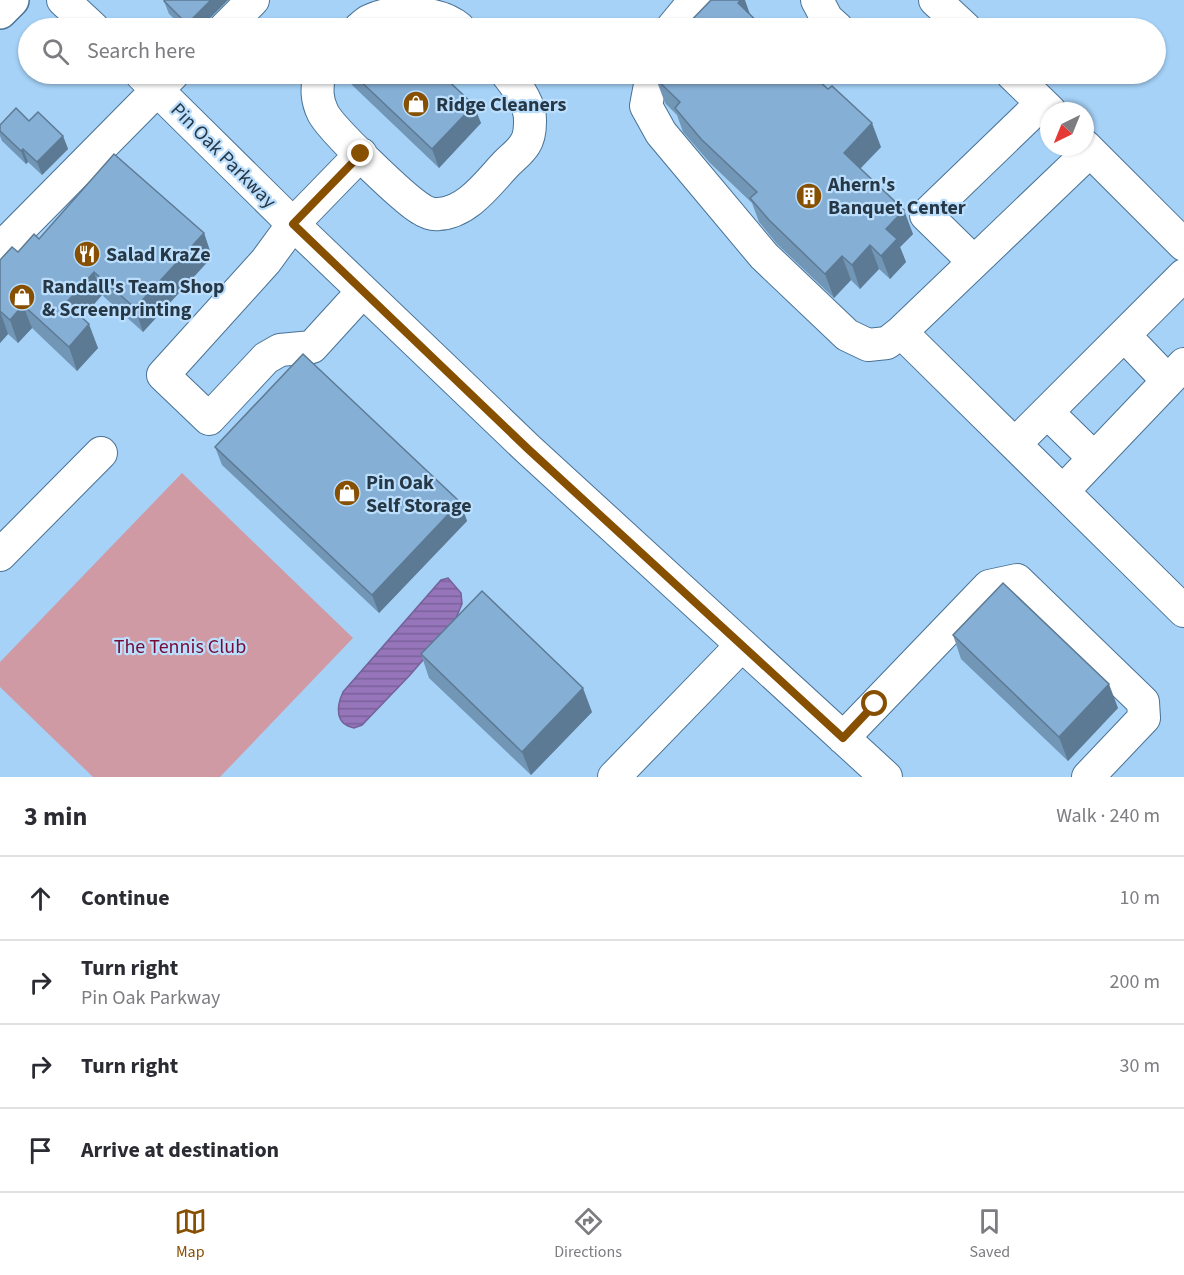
<!DOCTYPE html>
<meta charset="utf-8">
<style>
:root{--surface:#fff;--page:#f2f2f3;--text:#2b2b33;--muted:#7c7c81;--line:#e1e1e2;--accent:#874f00}
body{margin:0;font-family:"Source Sans 3",sans-serif;background:var(--page);color:var(--text)}
.compass{position:absolute;left:1040px;top:102px;width:54px;height:54px;border-radius:50%;background:var(--surface);box-shadow:0 2px 4px #0004;rotate:223deg}
.stop{position:absolute;width:18px;height:18px;margin:-14px;border:4px solid #874f00;border-radius:50%;background:#fff}
.stop.end{background:#874f00;border-color:#fff;box-shadow:0 2px 6px #0008}
.list{margin:0;padding:0;list-style:none}
h2{display:flex;justify-content:space-between;align-items:center;height:78px;margin:0;padding:0 24px;font-size:26px}
h2 small{font-size:20px;font-weight:400;color:var(--muted)}
.list li{display:grid;grid-template-columns:39px 1fr auto;gap:18px;align-items:center;box-sizing:border-box;height:84px;padding:0 24px;border-top:2px solid var(--line)}
.list b{display:block;font-size:22px;white-space:nowrap}
.list p{margin:0;font-size:20px;white-space:nowrap;color:var(--muted)}
.list em{font-size:20px;font-style:normal;color:var(--muted)}
.icon{flex:none;width:33px;height:33px;fill:none;stroke:currentColor;stroke-width:2;stroke-linecap:round;stroke-linejoin:round}
.map{position:relative;flex:none;width:1184px;height:777px;overflow:hidden}
.search{position:absolute;background:var(--surface);box-shadow:0 2px 4px #0004;left:18px;right:18px;top:18px;height:66px;display:flex;align-items:center;gap:15px;box-sizing:border-box;padding:0 21px;border-radius:33px;color:var(--muted);font-size:22px}
.sheet{height:414px;background:var(--surface)}
nav{display:flex;justify-content:space-around;align-items:center;box-sizing:border-box;height:84px;border-top:2px solid var(--line);background:var(--surface);font-size:16px;color:var(--muted)}
nav a{display:grid;justify-items:center;gap:3px}
nav .on{color:var(--accent)}
.map>svg:first-child{display:block}
.park{fill:#d09aa5}
.water{fill:url(#water-rules);stroke:#746298;stroke-width:1.5}
.lines{fill:none;stroke-linecap:round;stroke-linejoin:round}
.minor-casing{stroke:#497294;stroke-width:34}
.major-casing{stroke:#497294;stroke-width:36}
.minor{stroke:#fff;stroke-width:32}
.major{stroke:#fff;stroke-width:33}
.wall{fill:#7296b6}
.shaded-wall{fill:#5d7a94}
.building{fill:#85afd4;stroke:#5d7a94;stroke-width:1.5}
.route{stroke:#874f00;stroke-width:8}
.labels{text-anchor:middle;stroke-width:4.5;stroke-linejoin:round;paint-order:stroke}
.poi-label{font-size:20px;font-weight:bold;fill:#263746;stroke:#bbdefd;text-anchor:start}
.street-label{font-size:20px;fill:#263746;stroke:#bbdefd}
.park-label{font-size:20px;fill:#760b35;stroke:#bbdefd}
</style>
<div class="map">
<svg width="1184" height="777" viewBox="0 0 1184 777">
<defs>
<pattern id="water-rules" width="6" height="5" patternUnits="userSpaceOnUse" patternTransform="scale(1.5)"><rect width="6" height="5" fill="#9675bb"/><path d="M0 2.5h6" fill="none" stroke="#7a619a"/></pattern>
</defs>
<rect width="100%" height="100%" fill="#a6d2f8"/>
<path class="park" d="M182 473 353 638 220 777H93L0 687V662Z"/>
<path class="water" d="M448 578 461 593 462 604 453 625 410 675 362 725 354 728C335 724 336 707 343 692L441 580Z"/>
<g class="lines">
<defs>
<path id="minor" d="M63 0 93 28
M817 0 827 19 837 28
M935 0 965 28
M225 28 253 0
M360 28C363 26 367 21 371 20 395 9 439 11 459 28
M672 28 695 0
M141 74 293 224 528 449 886 777
M319 74C317 89 316 99 323 113 331 129 404 199 421 209 425 212 433 215 438 214 467 213 488 183 506 164 512 158 521 151 525 144 529 138 530 129 530 122 531 104 517 87 507 74
M652 74 646 106 661 133 764 256 847 335 868 345 887 343 901 332 1090 151
M1012 74 1050 111
M1085 146 1184 245
M361 154 293 224 266 261 163 375 209 419 266 358 280 350 312 347 363 291
M0 249 173 74
M974 262 926 215 1042 103
M901 332 1184 611
M1124 335 1168 381
M1047 412 1094 458
M1015 444 1184 275
M1063 491 1184 364
M0 555 101 453
M843 738 989 586 1017 580 1143 702 1144 718 1088 777
M614 777 742 645"/>
<path id="major" d="M0 12 12 0"/>
</defs>
<use href="#minor" class="minor-casing"/>
<use href="#major" class="major-casing"/>
<use href="#minor" class="minor"/>
<use href="#major" class="major"/>
</g>
<path class="wall" d="M228 0 200 28H184L169 14 164 1Z
M348 74H441L481 123 439 168 352 85Z
M656 79 881 147 860 169 913 234 900 247 906 262 890 279 879 269 860 289 851 280 834 298 777 244 759 222 752 203 710 163 683 132 677 115 665 103Z
M29 121 63 136 68 149 42 175 28 162 26 164 2 141 0 136V125Z
M204 233 212 257 143 332 102 295 82 318 98 348 77 371 32 328 18 343 8 334 0 343V260L18 252 39 239Z
M215 447 460 502 467 521 379 613 222 465Z
M953 635 1118 708 1068 761 961 659Z
M421 654 592 712 531 775 429 678Z"/>
<path class="shaded-wall" d="M211 0H228L200 28H189L187 24Z
M741 0H745L752 20 738 3Z
M474 105 481 123 439 168 432 149Z
M872 123 881 147 852 177 844 153Z
M63 136 68 149 42 175 37 162Z
M23 149 28 162 26 164 21 151Z
M904 210 913 234 900 247 906 262 890 279 881 256 886 229Z
M204 233 212 257 143 332 135 308Z
M870 245 879 269 860 289 852 265Z
M842 256 851 280 834 298 825 274Z
M94 272 102 295 75 326 66 303Z
M23 305 32 328 18 343 10 320Z
M0 311 8 334 0 343Z
M89 324 98 348 77 371 69 347Z
M460 502 467 521 379 613 372 595Z
M1109 684 1118 708 1068 761 1059 737Z
M583 688 592 712 531 775 522 752Z"/>
<path class="building" d="M165 0H211L187 24 164 1Z
M711 0H741L738 3 764 28H684Z
M369 19 379 28H352L353 27 363 24Z
M387 22 394 28H381Z
M353 74H441L474 105 432 149Z
M657 74H811L828 89 832 86 872 123 844 153 904 210 886 229 897 239 881 256 870 245 852 265 842 256 825 274 769 220 750 198 757 192 701 139 675 108 680 102 656 79Z
M16 108 29 121 38 112 63 136 37 162 23 149 21 151 0 131V125Z
M114 154 204 233 135 308 94 272 66 303 89 324 69 347 23 305 10 320 0 311V260L12 247 18 252 34 234 39 239Z
M303 354 460 502 372 595 215 447Z
M1003 583 1109 684 1059 737 953 635Z
M482 591 583 688 522 752 421 654Z"/>
<g class="lines">
<path class="route" d="M361 154 293 224 528 449 843 738 875 704"/>
</g>
<defs>
<symbol id="shop-disc" viewBox="-11 -11 22 22"><circle r="9.5" fill="#874f00" stroke="#bbdefd"/><path d="M-5-2.5h2.3a2.7 3.5 0 0 1 5.4 0H5L5.5 6h-11ZM-1.5-2.5h3a1.5 2.3 0 0 0-3 0Z" fill="#fff"/></symbol>
<symbol id="building-disc" viewBox="-11 -11 22 22"><circle r="9.5" fill="#874f00" stroke="#bbdefd"/><path d="M-4-6H4V6H1V3H-1V6H-4ZM-2.5-4.3h1.7v1.8h-1.7ZM.8-4.3h1.7v1.8H.8ZM-2.5-1h1.7V.8h-1.7ZM.8-1h1.7V.8H.8Z" fill="#fff"/></symbol>
<symbol id="restaurant-disc" viewBox="-11 -11 22 22"><circle r="9.5" fill="#874f00" stroke="#bbdefd"/><path d="M-5-6h1v4h1v-4h1v4h1v-4h1v5L-1.5 .5V6h-2V.5L-5-1ZM5-6V6H3V1.5H1.5Q1.5-4 5-6Z" fill="#fff"/></symbol>
</defs>
<g fill-rule="evenodd">
<use href="#shop-disc" x="401" y="89" width="30" height="30"/>
<use href="#building-disc" x="794" y="181" width="30" height="30"/>
<use href="#restaurant-disc" x="72" y="239" width="30" height="30"/>
<use href="#shop-disc" x="7" y="282" width="30" height="30"/>
<use href="#shop-disc" x="332" y="478" width="30" height="30"/>
</g>
<g class="labels">
<g class="poi-label">
<text x="436" y="111">Ridge Cleaners</text>
<text x="828" y="191">Ahern's<tspan x="828" dy="23">Banquet Center</tspan></text>
<text x="106" y="261">Salad KraZe</text>
<text x="42" y="293">Randall's Team Shop<tspan x="42" dy="23">&amp; Screenprinting</tspan></text>
<text x="366" y="489">Pin Oak<tspan x="366" dy="23">Self Storage</tspan></text>
</g>
<g class="street-label">
<text transform="translate(224 155) rotate(45)" y="7">Pin Oak Parkway</text>
</g>
<g class="park-label">
<text x="180" y="653">The Tennis Club</text>
</g>
</g>
</svg>
<svg class="compass" viewBox="-18 -18 36 36"><path d="M0-13l5 13h-10z" fill="#e53935"/><path d="M0 13l5-13h-10z" fill="#7c7c81"/></svg>
<div class="stop" style="left:875px;top:704px"></div>
<div class="stop end" style="left:361px;top:154px"></div>
<div class="search"><svg class="icon" aria-label="search" viewBox="0 0 24 24"><circle cx="10" cy="10" r="6"/><path d="M15 15l6 6"/></svg>Search here</div>
</div>
<section class="sheet">
<h2>3 min<small>Walk · 240 m</small></h2>
<ul class="list">
<li><svg class="icon" aria-label="ahead" viewBox="0 0 24 24"><path d="M12 20V5M6 11l6-6 6 6"/></svg><div><b>Continue</b></div><em>10 m</em></li>
<li><svg class="icon" aria-label="right" viewBox="0 0 24 24"><path d="M7 20v-9h11M14 6l5 5-5 5"/></svg><div><b>Turn right</b><p>Pin Oak Parkway</p></div><em>200 m</em></li>
<li><svg class="icon" aria-label="right" viewBox="0 0 24 24"><path d="M7 20v-9h11M14 6l5 5-5 5"/></svg><div><b>Turn right</b></div><em>30 m</em></li>
<li><svg class="icon" aria-label="arrive" viewBox="0 0 24 24"><path d="M6 21V4h12l-3 4 3 4H6"/></svg><div><b>Arrive at destination</b></div></li>
</ul>
</section>
<nav>
<a class="on"><svg class="icon" aria-label="map" viewBox="0 0 24 24"><path d="M3 6l6-2 6 2 6-2v14l-6 2-6-2-6 2zM9 4v14M15 6v14"/></svg>Map</a>
<a><svg class="icon" aria-label="directions" viewBox="0 0 24 24"><path d="M12 3l9 9-9 9-9-9zM9 14v-3h6M13 9l2 2-2 2"/></svg>Directions</a>
<a><svg class="icon" aria-label="saved" viewBox="0 0 24 24"><path d="M7 4h10v16l-5-4-5 4z"/></svg>Saved</a>
</nav>
